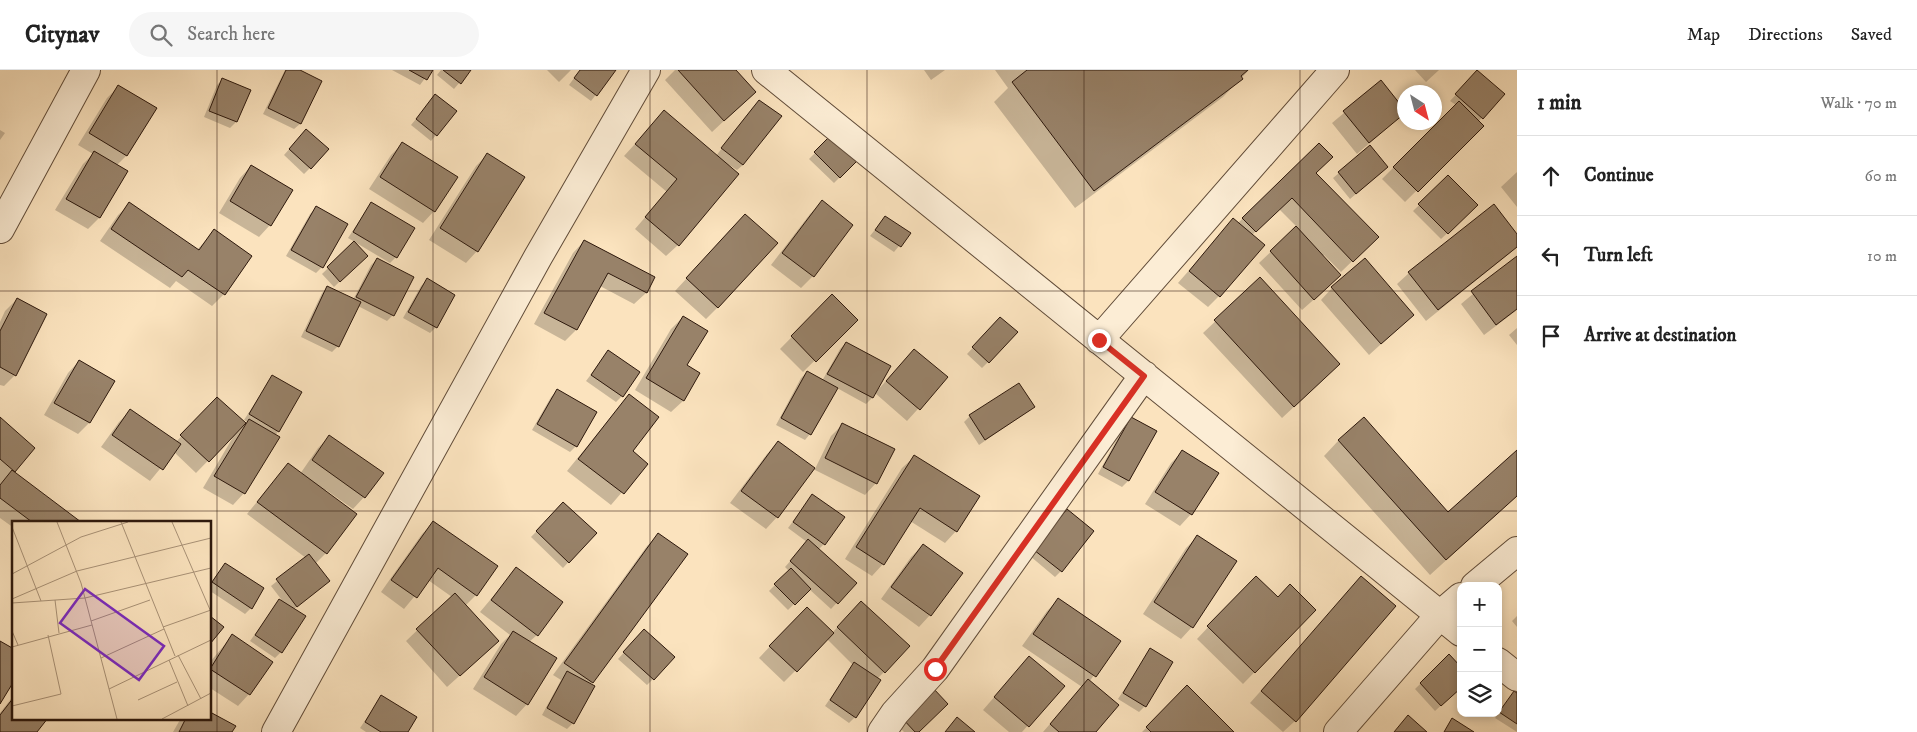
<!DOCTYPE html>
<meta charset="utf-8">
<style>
:root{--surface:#fff;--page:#f6f6f6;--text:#222;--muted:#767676;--line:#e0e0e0}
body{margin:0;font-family:"IM FELL DW Pica",serif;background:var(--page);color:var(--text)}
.controls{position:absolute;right:15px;bottom:15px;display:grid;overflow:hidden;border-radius:10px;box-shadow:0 2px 8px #0003}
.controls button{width:45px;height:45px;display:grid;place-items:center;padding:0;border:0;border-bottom:1px solid var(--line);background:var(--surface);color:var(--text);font:25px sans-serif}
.compass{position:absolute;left:1397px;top:15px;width:45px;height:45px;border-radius:50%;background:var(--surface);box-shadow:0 2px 8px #0003;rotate:144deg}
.stop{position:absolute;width:15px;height:15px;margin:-11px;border:4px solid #d93025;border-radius:50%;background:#fff}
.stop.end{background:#d93025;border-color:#fff;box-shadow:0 1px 5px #0008}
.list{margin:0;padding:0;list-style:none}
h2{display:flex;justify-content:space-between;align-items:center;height:65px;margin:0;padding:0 20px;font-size:21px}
h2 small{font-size:16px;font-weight:400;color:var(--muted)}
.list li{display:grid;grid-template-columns:32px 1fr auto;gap:15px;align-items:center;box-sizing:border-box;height:80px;padding:0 20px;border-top:1px solid var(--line)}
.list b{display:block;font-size:19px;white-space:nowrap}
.list em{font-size:16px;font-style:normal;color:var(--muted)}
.icon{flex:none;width:28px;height:28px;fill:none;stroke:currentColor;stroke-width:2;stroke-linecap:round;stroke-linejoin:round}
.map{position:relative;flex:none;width:1517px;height:662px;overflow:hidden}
header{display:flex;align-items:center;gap:30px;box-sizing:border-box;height:70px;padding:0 25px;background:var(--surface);border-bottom:1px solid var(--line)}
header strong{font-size:24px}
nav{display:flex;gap:28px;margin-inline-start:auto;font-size:18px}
.search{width:350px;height:45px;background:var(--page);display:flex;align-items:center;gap:12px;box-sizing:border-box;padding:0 18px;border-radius:28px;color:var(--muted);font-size:19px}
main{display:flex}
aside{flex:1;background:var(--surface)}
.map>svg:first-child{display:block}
.shadow{fill:#0003}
.building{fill:#988269;stroke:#2d180c}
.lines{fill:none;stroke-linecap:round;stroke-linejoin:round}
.minor-casing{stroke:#604b38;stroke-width:30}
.minor{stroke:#fcedd5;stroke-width:28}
.route{stroke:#d93025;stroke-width:6}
.grid{fill:none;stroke:#2d180c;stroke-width:1;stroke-opacity:0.55}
.inset-road{fill:none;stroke:#a99277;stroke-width:1}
.view{fill:#7b2cbf;fill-opacity:0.15;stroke:#7b2cbf;stroke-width:2.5}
.inset-edge{fill:none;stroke:#2d180c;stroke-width:2.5}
</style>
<header>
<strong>Citynav</strong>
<div class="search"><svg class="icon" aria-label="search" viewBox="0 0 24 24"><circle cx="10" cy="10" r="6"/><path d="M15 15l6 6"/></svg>Search here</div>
<nav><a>Map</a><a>Directions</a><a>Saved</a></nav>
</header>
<main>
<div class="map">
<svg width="1517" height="662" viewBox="0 0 1517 662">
<rect width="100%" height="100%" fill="#fbe3be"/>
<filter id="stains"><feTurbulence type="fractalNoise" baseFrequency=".004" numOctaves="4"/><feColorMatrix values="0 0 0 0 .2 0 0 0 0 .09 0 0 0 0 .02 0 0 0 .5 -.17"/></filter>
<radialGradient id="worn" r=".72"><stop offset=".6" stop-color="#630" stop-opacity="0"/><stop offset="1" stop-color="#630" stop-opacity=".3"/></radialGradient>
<path class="shadow" d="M285 0H297L300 54 294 59 263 44Z
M392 0H431L420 15Z
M441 0H470L454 19 437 5Z
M547 0H571L559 12Z
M580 0H615L591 31 569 15Z
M675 0H735L755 22 712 62 665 10Z
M924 0H945L931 10Z
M995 0H1249L1223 27 1075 138 994 32 1008 18Z
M1415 0H1439L1426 12Z
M1472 7 1503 24 1478 52 1482 56 1405 132 1382 109 1456 35 1450 31Z
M223 9 249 20 236 52 230 58 204 47 217 15Z
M1381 12 1404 43 1357 84 1332 53Z
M119 16 155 38 126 86 117 95 127 101 99 148 88 159 55 140 83 94 93 84 78 75 107 28Z
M435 26 436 65 431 71 411 55Z
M753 37 743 95 737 100 729 95 678 175 666 186 635 159 667 122 624 86 664 42 716 86Z
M0 60 5 63 0 70Z
M832 66 857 90 834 113 809 89Z
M300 67 310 98 304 104 284 85Z
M403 73 434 141 423 153 369 119 391 85Z
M1319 74 1315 103 1377 167 1341 202 1324 185 1322 186 1328 217 1302 240 1259 193 1297 157 1279 139 1252 165 1219 226 1208 237 1178 213 1233 150 1238 153Z
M487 85 477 181 466 193 429 170 476 96Z
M251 96 270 155 259 167 219 143 240 108Z
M1517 102V137L1501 117Z
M1339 103H1381L1350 129 1333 108Z
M1448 107 1477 135 1441 169 1413 141Z
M822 132 852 155 813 206 801 218 771 195 810 144Z
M371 133 396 187 390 193 348 168Z
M130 134 197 180 214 161 250 186 224 224 212 236 176 211 170 218 100 171 118 145Z
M316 138 322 197 316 203 286 186 310 144Z
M885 147 909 164 894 182 870 166Z
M734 157 718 237 706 249 675 221Z
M1517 166V177L1510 183 1426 251 1397 214 1409 203Z
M584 171 653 208 646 223 634 234 600 216 576 260 565 271 534 254 573 183Z
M354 173 366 186 334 217 322 204Z
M1517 187V240L1484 265 1461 234Z
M377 189 393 245 387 251 358 236 338 276 332 282 301 267 322 223 328 217 353 230 371 195Z
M1260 209 1327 306 1282 348 1203 263Z
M427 210 436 257 430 263 403 248 421 216Z
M1332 218 1401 256 1369 285 1321 230Z
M832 226 856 250 803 302 780 279Z
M17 229 15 305 4 316 0 315V252L5 241Z
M683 247 685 296 699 304 683 331 671 342 635 320 671 259Z
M995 254 988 292 982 298 967 284Z
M1517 258V275L1509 265Z
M846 273 889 296 872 328 866 334 837 318 810 364 805 370 776 355 801 308 807 302 822 311 840 279Z
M914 280 947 307 907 351 875 323Z
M608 282 622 326 616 332 586 311Z
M79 291 114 311 89 353 78 364 44 345 68 303Z
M272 307 278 361 244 423 233 435 203 418 236 362 196 403 174 382 150 411 101 377 119 352 130 341 176 372 217 328 245 354 247 352 244 350Z
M557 321 576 376 570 382 532 360 551 327Z
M629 325 631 382 646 394 611 435 567 401Z
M1034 337 979 375 964 352 970 346Z
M1131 348 1155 362 1128 411 1122 417 1098 404 1125 354Z
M0 349 34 378 13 402 79 452H14V458L0 448Z
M842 355 876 413 865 425 813 399 777 447 766 459 730 433 767 384 778 372 815 399 831 366Z
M330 366 364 427 353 439 326 420 325 422 326 483 315 494 329 511 294 539 281 582 275 588 250 571 281 529 271 516 306 488 247 444 288 394 300 404 318 378Z
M1339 370 1448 443 1517 382V426L1430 505 1324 386Z
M1182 382 1191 444 1180 456 1145 434 1171 393Z
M914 387 956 461 945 473 910 451 883 494 872 506 845 489 902 398Z
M812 426 824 474 818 480 855 513 831 539 809 519 788 540 769 521 789 501 785 497 807 472 788 458Z
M563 434 595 463 563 498 531 467Z
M1061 447V501L1055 507 1030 486Z
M433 453 476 525 465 536 485 583 447 617 406 571 452 527 428 510 404 539 381 522 422 464Z
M658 465 686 484 590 615 573 653 567 659 542 645 561 610 553 605 647 476Z
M1197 467 1192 557 1181 569 1143 544 1186 478Z
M923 475 930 545 919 557 881 529 911 487Z
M225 494 251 538 245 544 210 521V514Z
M516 499 537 565 529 572 527 634 516 646 473 619 501 574 510 565 480 542Z
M1361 508 1295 651 1283 662 1250 633Z
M1244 519 1315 540 1243 614 1197 569Z
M1058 530 1119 571 1089 612 1094 662H1043L1082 617 1022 576 1047 541Z
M850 544 884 602 877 609 855 647 849 653 825 636 853 595 827 569 784 612 759 588 795 550 832 563Z
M1517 546V557L1512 551Z
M232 566 271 592 249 624 238 636 210 618V592Z
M638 567 653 609 647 615 618 589Z
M1150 580 1145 636 1139 642 1118 629Z
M1449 586 1461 617 1435 641 1415 619Z
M1029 587 1063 616 1022 662H1009L983 640Z
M1187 617 1233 662H1142Z
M1514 623 1517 624V662L1495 648Z
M14 625V648L35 662H0V643Z
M381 627 406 662H366L360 658Z
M946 634 917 662H904L897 655Z
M210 644 231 662H173L181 648H210Z"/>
<path class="building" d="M286 0H300L322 11 301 54 268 38Z
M409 0H433L427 10Z
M443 0H471L461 14Z
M580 0H616L597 26 574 8Z
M678 0H736L756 22 724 51Z
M1027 0H1248L1241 6 1243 9 1094 121 1012 12Z
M1477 0 1505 24 1483 49 1455 24Z
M222 8 251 20 237 52 209 41Z
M1381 10 1404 39V44L1369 73 1343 41Z
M118 15 157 38 127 86 89 63Z
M435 24 457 41 437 66 416 49Z
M759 30 782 46 743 95 721 78Z
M1459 31 1484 56 1418 122 1393 97Z
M664 40 739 104 679 176 645 147 677 109 635 74Z
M306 59 329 79 311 99 289 79Z
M832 64 858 90 840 108 814 82Z
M402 72 458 107 435 142 380 107Z
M1319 73 1333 87 1316 103 1379 167 1353 192 1292 128 1256 162 1242 148Z
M1370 75 1388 97 1356 124 1338 102Z
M94 81 128 101 100 148 66 129Z
M487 83 525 107 478 182 440 158Z
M251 95 293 120 271 156 230 131Z
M1448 105 1478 135 1448 164 1418 134Z
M822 130 853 155 814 207 782 183Z
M129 132 199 180 214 159 252 186 225 225 188 200 182 207 111 159Z
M371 132 415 158 397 188 353 162Z
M1494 134 1517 164V177L1438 240 1408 202Z
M316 136 348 154 323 198 291 180Z
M745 144 778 173 718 238 686 208Z
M885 146 911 163 901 177 875 160Z
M1233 148 1265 175 1220 227 1189 201Z
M1296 156 1341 205 1314 230 1270 181Z
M584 170 655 207 647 223 608 203 577 260 544 243Z
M354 171 368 186 340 212 327 197Z
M1517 186V239L1496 255 1471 221Z
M377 188 414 207 394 246 356 227Z
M1365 188 1414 245 1381 274 1331 217Z
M1260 207 1340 294 1294 337 1214 250Z
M427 208 455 225 437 258 408 242Z
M327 216 361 232 339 277 306 261Z
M832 224 858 250 816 292 791 266Z
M17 228 47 244 16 306 0 297V261Z
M683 246 708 261 687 295 700 303 684 331 646 308Z
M1000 247 1018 262 989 293 972 277Z
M846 272 891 296 873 328 827 304Z
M914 279 948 307 920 340 886 311Z
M608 280 640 302 623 327 591 305Z
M79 290 115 311 90 353 54 333Z
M807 301 838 318 811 365 781 348Z
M272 305 302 322 279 362 249 344Z
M1019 313 1035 337 985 370 969 345Z
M557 319 597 342 577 377 537 354Z
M629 324 659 347 633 381 648 394 624 424 578 389Z
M217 327 246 353 209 392 180 365Z
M130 339 181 374 163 400 112 365Z
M0 347 35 378 15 402 0 389Z
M1131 347 1157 361 1129 411 1103 397Z
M1364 347 1448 442 1517 380V426L1446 490 1338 370Z
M249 349 280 367 245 424 214 406Z
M842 353 895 379 877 414 825 388Z
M329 365 384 403 365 428 312 390Z
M778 371 815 398 778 448 741 421Z
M1182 380 1219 403 1192 445 1155 422Z
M914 385 980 426 957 462 920 438 884 495 856 477Z
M288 393 357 444 327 484 257 432Z
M12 400 81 452H32L0 428V415Z
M812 424 845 447 825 475 793 452Z
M563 432 597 463 569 493 536 461Z
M1067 439 1094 461 1062 502 1034 480Z
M433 451 498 496 477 526 438 498 417 528 391 510Z
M658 463 688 484 593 613 564 593Z
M1197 465 1237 491 1193 558 1154 532Z
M808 469 857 513 838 534 790 491Z
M923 474 963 503 931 546 891 517Z
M309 484 330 511 297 537 276 509Z
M225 493 264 518 252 539 212 512Z
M516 497 563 532 538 566 491 530Z
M791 498 811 519 795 535 774 514Z
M1256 506 1278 527 1290 514 1316 540 1255 603 1207 556Z
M1361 506 1396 536 1296 652 1261 621Z
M455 523 499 571 460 606 416 559Z
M1058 528 1121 571 1096 607 1033 564Z
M279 529 306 546 282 583 255 565Z
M861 531 910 576 885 603 837 557Z
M807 537 834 563 797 602 769 576Z
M210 546 224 557 210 574Z
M644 559 675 587 654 610 623 582Z
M513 561 557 588 528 635 484 607Z
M232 564 273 592 250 625 210 599Z
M0 571 14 579V611L0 634Z
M1150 578 1173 592 1146 637 1123 623Z
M1449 584 1461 597V618L1441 636 1420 613Z
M1029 586 1065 616 1029 657 994 627Z
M854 592 881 610 856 648 830 630Z
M567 601 595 616 574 654 547 638Z
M1088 609 1119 635 1096 662H1059L1050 654Z
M1187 615 1234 662H1151L1146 657Z
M933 618 948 634 919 662H915L902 648Z
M1514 621 1517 623V654L1499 642Z
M381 625 417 647 408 662H381L365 652Z
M14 627V648H48L37 662H0V645Z
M210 642 236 656 232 662H179L186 648H210Z
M1408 645 1427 662H1394Z
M957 647 975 662H945Z
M1452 648 1474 662H1444Z"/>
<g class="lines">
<defs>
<path id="minor" d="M766 0 1461 562
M0 159 86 0
M1099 270 1335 0
M1475 516 1517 481
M1498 592 1517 607
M276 662 538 187 646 0
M882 662 895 643 935 599 1144 305
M1338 662 1440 545 1461 527"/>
</defs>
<use href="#minor" class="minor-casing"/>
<use href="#minor" class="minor"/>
</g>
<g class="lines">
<path class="route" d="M935 599 1144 306 1099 270"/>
</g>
<path class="grid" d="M217 0V662M433 0V662M650 0V662M867 0V662M1084 0V662M1300 0V662M0 221H1517M0 441H1517"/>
<g transform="translate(12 451)">
<rect width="199" height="199" fill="#fbe3be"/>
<path class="inset-road" d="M45 1 69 62 105 198M109 1 163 135M160 1 199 91M0 6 29 80M0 53 69 16 116 1M0 78 65 50 199 17M43 79 47 112M0 82 73 77 199 47M79 100 138 79M151 106 199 89M0 110 6 124M0 126 80 104M166 134 189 178M89 137 152 108M157 139 176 185M97 168 199 119M126 179 165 161M0 185 49 173 36 114M150 198 199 172"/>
<path class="view" d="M73 68 152 125 127 159 48 102Z"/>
<rect width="199" height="199" class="inset-edge"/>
</g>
<rect width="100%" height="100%" filter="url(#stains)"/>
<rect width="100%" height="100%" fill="url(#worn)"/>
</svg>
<div class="controls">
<button>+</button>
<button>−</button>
<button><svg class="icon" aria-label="layers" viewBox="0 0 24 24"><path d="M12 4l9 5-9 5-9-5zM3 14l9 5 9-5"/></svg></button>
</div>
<svg class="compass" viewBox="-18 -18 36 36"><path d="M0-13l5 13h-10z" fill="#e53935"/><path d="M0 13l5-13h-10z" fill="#767676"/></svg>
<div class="stop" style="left:935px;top:599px"></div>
<div class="stop end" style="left:1099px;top:270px"></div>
</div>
<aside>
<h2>1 min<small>Walk · 70 m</small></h2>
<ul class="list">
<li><svg class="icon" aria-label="ahead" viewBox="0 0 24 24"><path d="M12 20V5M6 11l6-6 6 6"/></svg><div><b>Continue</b></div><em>60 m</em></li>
<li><svg class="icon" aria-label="left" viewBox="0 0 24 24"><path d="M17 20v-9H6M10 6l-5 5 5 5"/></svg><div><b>Turn left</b></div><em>10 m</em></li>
<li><svg class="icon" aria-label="arrive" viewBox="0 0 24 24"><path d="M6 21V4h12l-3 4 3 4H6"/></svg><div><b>Arrive at destination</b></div></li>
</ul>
</aside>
</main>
